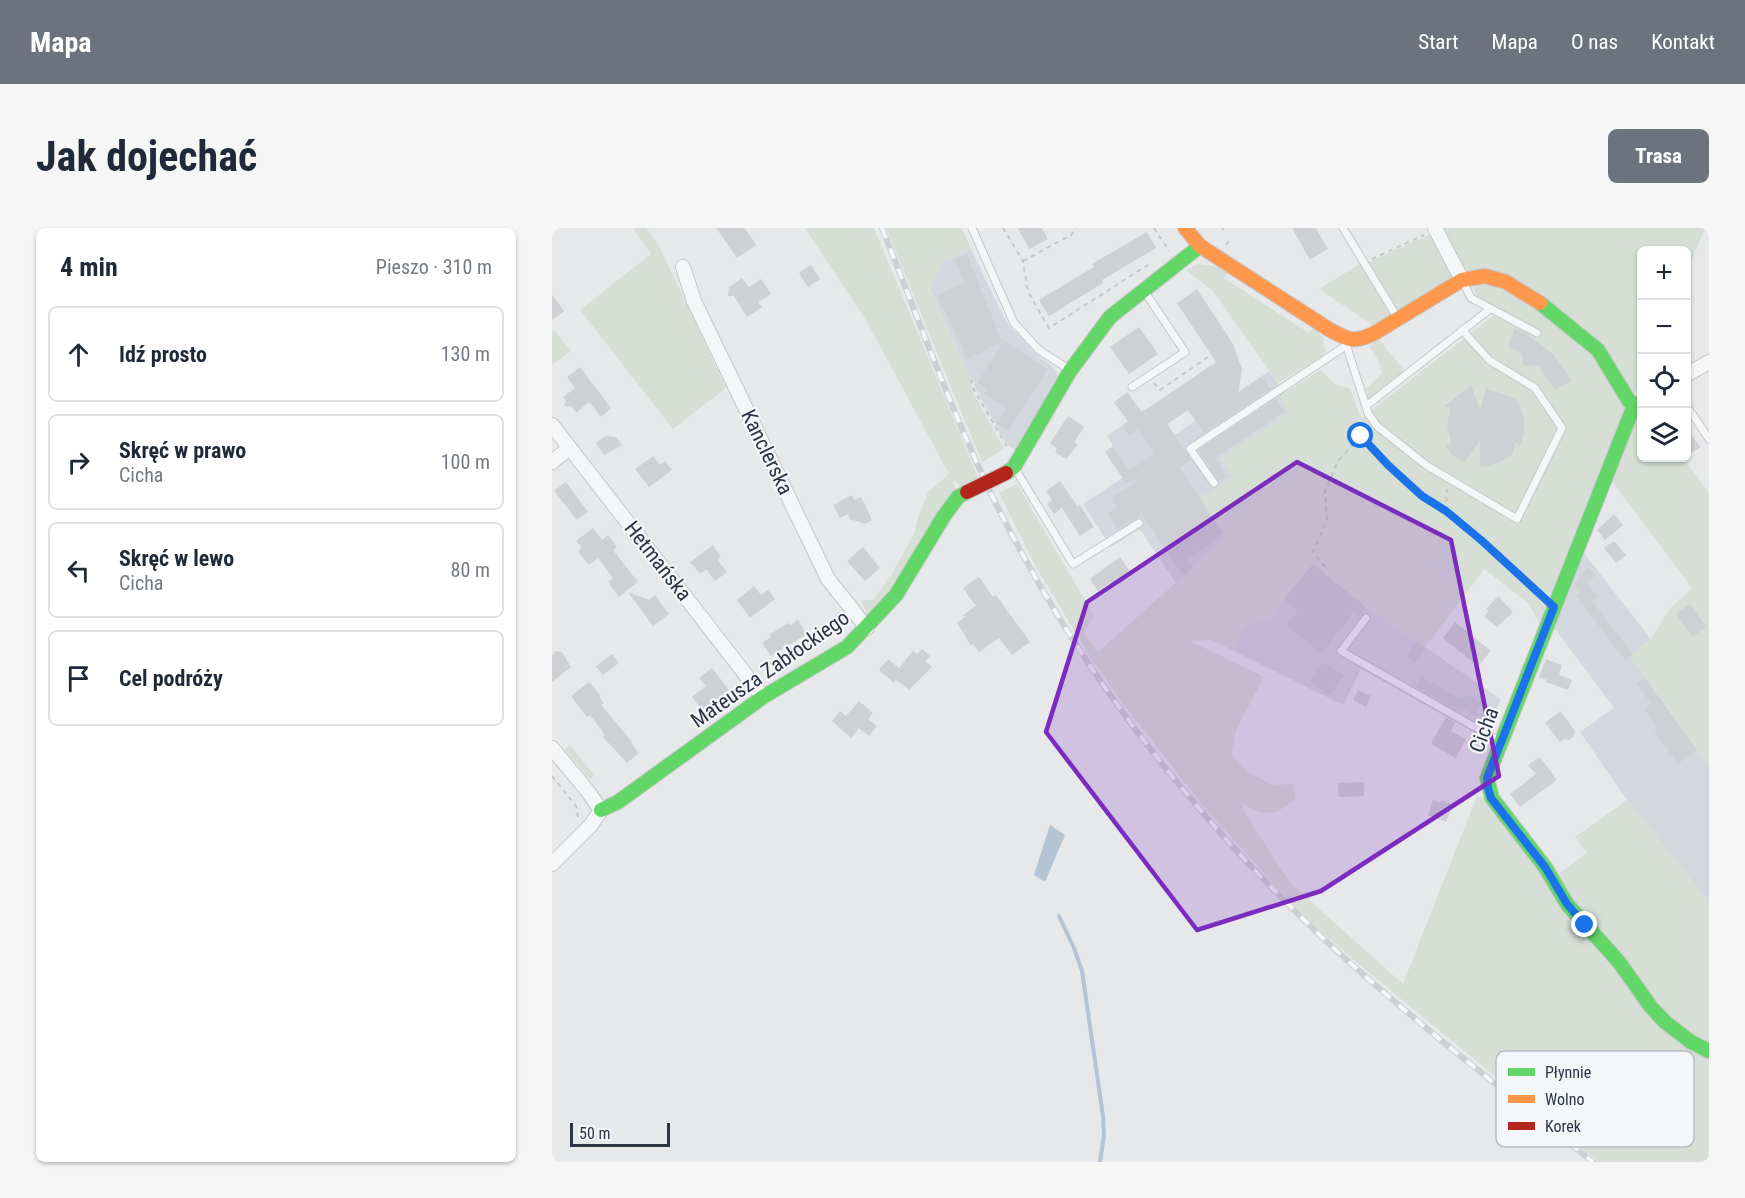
<!DOCTYPE html>
<html lang="pl">
<meta charset="utf-8">
<style>
:root{--surface:#fff;--page:#f6f6f7;--text:#1f2937;--muted:#747a83;--line:#e0e1e3;--accent:#6c737f}
body{margin:0;font-family:"Roboto Condensed",sans-serif;background:var(--page);color:var(--text)}
.controls{position:absolute;right:18px;top:18px;display:grid;overflow:hidden;border-radius:9px;box-shadow:0 2px 4px #0004}
.controls button{width:54px;height:54px;display:grid;place-items:center;padding:0;border:0;border-bottom:2px solid var(--line);background:var(--surface);color:var(--text);font:30px sans-serif}
.scale{position:absolute;left:18px;bottom:15px;width:100px;box-sizing:border-box;padding-left:6px;border:3px solid #2b3445;border-top:0;font-size:16px;line-height:21px;white-space:nowrap;color:#2b3445;-webkit-text-stroke:4px #f4f6f9;paint-order:stroke}
.stop{position:absolute;width:18px;height:18px;margin:-14px;border:4px solid #1a73e8;border-radius:50%;background:#fff}
.stop.end{background:#1a73e8;border-color:#fff;box-shadow:0 2px 6px #0008}
.list{margin:0;padding:0;list-style:none}
h2{display:flex;justify-content:space-between;align-items:center;height:78px;margin:0;padding:0 24px;font-size:26px}
h2 small{font-size:20px;font-weight:400;color:var(--muted)}
.list li{display:grid;grid-template-columns:39px 1fr auto;gap:18px;align-items:center;box-sizing:border-box;height:96px;margin:0 12px 12px;padding:0 12px;border:2px solid var(--line);border-radius:9px}
.list b{display:block;font-size:22px;white-space:nowrap}
.list p{margin:0;font-size:20px;white-space:nowrap;color:var(--muted)}
.list em{font-size:20px;font-style:normal;color:var(--muted)}
.icon{flex:none;width:33px;height:33px;fill:none;stroke:currentColor;stroke-width:2;stroke-linecap:round;stroke-linejoin:round}
.map{position:relative;flex:none;width:1157px;height:934px;overflow:hidden;border-radius:9px}
header{display:flex;align-items:center;gap:36px;box-sizing:border-box;height:84px;padding:0 30px;background:var(--accent);color:#fff}
header strong{font-size:28px}
nav{display:flex;gap:33px;margin-inline-start:auto;font-size:21px}
.intro{display:flex;align-items:center;justify-content:space-between;box-sizing:border-box;height:144px;padding:0 36px}
h1{margin:0;font-size:42px}
.button{padding:15px 27px;border-radius:9px;background:var(--accent);color:#fff;font-size:21px;font-weight:700}
main{display:flex;gap:36px;padding:0 36px}
aside{flex:1;background:var(--surface);border-radius:9px;box-shadow:0 2px 4px #0004}
.map>svg:first-child{display:block}
.built{fill:#d4d7dd}
.green{fill:#d6ded6}
.water{fill:#b4c4d5}
.lines{fill:none;stroke-linecap:round;stroke-linejoin:round}
.stream{stroke:#b4c4d5;stroke-width:4}
.building{fill:#ced0d3}
.lane-casing{stroke:#c4c6c8;stroke-width:9}
.street-casing{stroke:#c4c6c8;stroke-width:16}
.fast-casing{stroke:#c4c6c8;stroke-width:16}
.slow-casing{stroke:#c4c6c8;stroke-width:16}
.path{stroke:#c5c6ca;stroke-width:2;stroke-dasharray:4.5 4.5;stroke-linecap:butt}
.lane{stroke:#f5f6f7;stroke-width:7}
.street{stroke:#f5f6f7;stroke-width:14}
.fast{stroke:#63d668;stroke-width:14}
.slow{stroke:#ff974d;stroke-width:14}
.rail-casing{stroke:#cecfd2;stroke-width:6}
.rail{stroke:#f4f6f9;stroke-width:4;stroke-dasharray:11;stroke-linecap:butt}
.jam-bridge-casing{stroke:#c4c6c8;stroke-width:16;stroke-linecap:butt}
.jam-bridge{stroke:#b3261e;stroke-width:14}
.route{stroke:#1a73e8;stroke-width:8}
.marked{fill:#7b2cbf;fill-opacity:0.2;stroke:#7b2cbf;stroke-width:4.5;stroke-linejoin:round}
.labels{text-anchor:middle;stroke-width:4.5;stroke-linejoin:round;paint-order:stroke}
.street-label{font-size:21px;fill:#2b3445;stroke:#f4f6f9}
.key{fill:#f4f6f9;stroke:#b8bcc3;stroke-width:1.5}
.key-label{font-size:16px;fill:#2b3445}
</style>
<header>
<strong>Mapa</strong>
<nav><a>Start</a><a>Mapa</a><a>O nas</a><a>Kontakt</a></nav>
</header>
<div class="intro"><h1>Jak dojechać</h1><a class="button">Trasa</a></div>
<main>
<aside>
<h2>4 min<small>Pieszo · 310 m</small></h2>
<ul class="list">
<li><svg class="icon" aria-label="ahead" viewBox="0 0 24 24"><path d="M12 20V5M6 11l6-6 6 6"/></svg><div><b>Idź prosto</b></div><em>130 m</em></li>
<li><svg class="icon" aria-label="right" viewBox="0 0 24 24"><path d="M7 20v-9h11M14 6l5 5-5 5"/></svg><div><b>Skręć w prawo</b><p>Cicha</p></div><em>100 m</em></li>
<li><svg class="icon" aria-label="left" viewBox="0 0 24 24"><path d="M17 20v-9H6M10 6l-5 5 5 5"/></svg><div><b>Skręć w lewo</b><p>Cicha</p></div><em>80 m</em></li>
<li><svg class="icon" aria-label="arrive" viewBox="0 0 24 24"><path d="M6 21V4h12l-3 4 3 4H6"/></svg><div><b>Cel podróży</b></div></li>
</ul>
</aside>
<div class="map">
<svg width="1157" height="934" viewBox="0 0 1157 934">
<rect width="100%" height="100%" fill="#e6e8ea"/>
<path class="built" d="M419 21 452 89 459 100 479 121 504 142 506 150 464 222 455 217 423 160 421 151 418 149 377 59 392 32Z
M717 143 757 201 648 270 674 310 624 355 588 301 559 319 531 276 578 245 555 208 581 190 611 215Z
M1031 324 1099 411 1078 428 1157 538V674L1075 572 1028 504 1062 480 1001 398Z
M761 336 814 379 949 471 932 510 809 441 791 477 680 422 693 399 719 390Z"/>
<path class="green" d="M81 0H94L108 20 174 160 121 201 28 82 99 26Z
M253 0H322L427 252 408 260 404 253 401 254 404 261 340 365 315 385 309 372H321L340 346 363 304 365 293 376 264 397 246 314 92Z
M334 0H410L419 21 392 32 377 60 418 149 420 162 452 221 430 234Z
M886 0H1153L1135 44 1134 22H1090L1089 151 1081 170 1048 119 958 51 910 43Z
M879 6 901 46V52L845 85 815 35Z
M647 36 662 38 675 45 672 50 757 105 761 100 770 109 774 123 769 129 726 155 661 63 634 42Z
M808 36 838 85V89L822 98 767 61Z
M924 57H954L1041 124 1077 178 988 395 975 374 932 341 873 419 814 379 761 337 719 390 693 399 680 422 659 412 638 413 712 449 684 502 679 527 696 544 720 557 741 556 744 571 725 584 708 585 690 575 693 585 738 655 851 756 925 568 935 571 1030 699 1157 826V934H1047L803 733 763 698 729 664 651 578 569 473 539 430 484 339 447 265 465 256 542 388 532 404 546 424 674 310 647 270 681 249 668 230 736 185 727 168 769 142 784 157 798 160 809 190 949 82 927 70 921 61Z
M2 102 19 123 0 137V104Z
M827 112 853 143 816 172 812 160 817 159 830 145 826 132 817 118Z
M1089 179 1090 230H1131L1157 265V538L1078 428 1099 411 1116 383 1140 360 1059 252Z
M18 517 42 547 38 551 13 522Z
M1075 572 1157 674V819L1131 804 1025 680 1005 647 1035 625 1023 609Z"/>
<path class="water" d="M498 597 513 607 493 654 482 647Z"/>
<g class="lines">
<path class="stream" d="M507 688 522 720 530 743 551 888 552 908 548 934"/>
</g>
<path class="building" d="M164 0H193L204 17 185 30Z
M466 0H490L496 11 477 21Z
M740 0H764L776 21 758 32Z
M595 4 604 20 550 52 551 55 497 88 487 72 542 39 540 36Z
M415 26 450 114 416 131 385 67 412 55 403 31Z
M259 37 268 51 256 59 247 45Z
M190 50 197 59 209 51 219 66 206 74 210 79 195 89 182 68H176L177 59Z
M645 61 681 116 690 141 686 165 710 149 718 161 652 205 636 182 615 196 639 232 628 240 671 305 635 332 641 340 631 347 590 286 566 301 556 285 565 279 559 270 585 254 577 243 603 226 586 201 577 207 571 197 576 193 562 174 575 164 590 184 664 134 625 75Z
M0 67 12 83 0 92Z
M587 99 606 126 577 146 558 119Z
M963 101 976 107 1001 126 1020 153 1003 161 986 137 975 138 971 136 970 126 956 118Z
M452 113 496 141 456 203 445 196 455 181 432 166 435 161 425 155Z
M28 139 59 180 49 189 37 174 24 185 19 178H12L14 172 11 169 23 160 15 149Z
M919 157 928 182 934 160 961 170 967 175 972 191V205L968 217 963 214 961 225 958 229 936 239 928 238V212L913 234 900 227 894 219 899 215 895 198 898 180 893 178Z
M724 171 732 184 663 230 674 248 667 253 646 222Z
M516 188 532 199 522 214 526 216 514 231 503 224 505 221 498 215Z
M1134 199 1148 219 1134 229Z
M54 208 64 209 70 217 52 227 44 215Z
M561 218 582 250 574 255 553 224Z
M101 228 108 237 113 233 120 242 97 259 83 241Z
M508 253 526 279 528 277 542 299 528 308 510 280 502 286 495 276 500 272 494 263Z
M14 254 36 284 25 292 2 263Z
M300 267 302 272 309 269 320 292 313 296 298 291 296 286 288 290 281 277Z
M1062 286 1071 297 1053 312 1045 302Z
M41 300 50 312 56 307 65 319 61 322 86 354 67 369 56 354 61 350 46 330 37 337 26 323 30 320 24 313Z
M1062 313 1074 327 1064 335 1052 320Z
M161 317 169 329 165 331 175 344 163 353 154 341 148 346 138 334Z
M311 319 328 340 313 353 295 333Z
M568 329 580 347 559 361 558 355 546 363 538 351Z
M761 336 814 379 806 389 801 385 770 425 734 398 746 383 732 371Z
M1037 339 1044 347 1035 355 1045 368 1039 372 1081 426 1073 432 1024 368 1028 365 1023 359 1027 348Z
M427 349 441 369 444 367 478 414 460 427 447 410 427 424 421 416 419 418 405 395 413 389 411 387 424 378 411 360Z
M202 358 209 367 216 362 223 371 198 390 185 372Z
M76 364 97 372 103 367 117 386 101 398Z
M946 368 961 384 945 399 932 388 937 383 934 381Z
M1138 376 1154 399 1140 409 1124 386Z
M246 392 255 406 219 428 210 415 219 409 217 407 236 395 238 397Z
M903 394 939 423 926 438 891 410Z
M864 413 873 419 863 434 854 428Z
M370 421 378 428 373 433 380 439 357 462 344 452 342 455 327 442 336 431 347 440 361 423 365 426Z
M4 423 10 424 19 439 0 454V427Z
M60 426 67 435 51 447 44 438Z
M994 431 1010 437 1007 447 1020 452 1016 462 994 454 995 452 987 449Z
M772 434 792 447 778 467 758 453Z
M160 440 177 462 150 482 140 469 154 458 147 450Z
M869 449 910 471 913 466 930 475 923 487 911 481 909 485 864 459Z
M1093 450 1145 522 1126 536 1102 503 1106 500 1092 481 1099 476 1085 456Z
M37 454 49 468 47 469 52 475 49 477 80 514 79 515 87 525 75 535 51 509 53 507 38 487 35 489 19 468Z
M806 462 819 468 814 479 801 472Z
M307 473 321 485 316 491 325 498 317 508 307 500 299 510 280 493 288 483 294 488Z
M1008 483 1023 503 1022 508 1017 512 1012 511 1008 514 993 495Z
M894 489 903 495 899 503 914 511 904 530 879 516Z
M988 529 1005 552 968 579 958 566 984 546 976 537Z
M812 554V568L787 569 786 555Z
M881 572 888 575 889 572 901 577 894 594 876 587Z"/>
<g class="lines">
<defs>
<path id="lane" d="M420 0 462 95 487 122 518 142
M791 0 845 89
M911 54 919 70 985 105
M795 119 816 185 825 198 874 237 965 291 1010 200 983 160 937 132 910 102
M580 159 633 124 593 64
M1134 177 1157 211
M814 178 938 81
M462 239 521 336 587 295
M662 255 638 221 795 117
M814 390 789 423 949 514"/>
<path id="street" d="M883 0 910 52
M131 39 142 73 276 351 315 400
M1134 147 1157 134
M0 197 211 469
M0 234 17 220
M0 520 34 561 49 582 39 597 0 636"/>
<path id="fast" d="M988 75 1046 122 1077 173 1083 178
M1090 174 1083 178 1079 185 935 550 940 570 993 639 1015 676 1067 734 1099 779 1113 794 1139 814 1157 823
M454 245 462 239 518 143 558 89 648 18
M49 582 66 574 211 469 295 419 344 367 392 288 406 269 415 264"/>
<path id="slow" d="M633 0 648 18 778 102C797 112 801 115 821 106L910 52 933 48 954 54 988 75"/>
</defs>
<use href="#lane" class="lane-casing"/>
<use href="#street" class="street-casing"/>
<use href="#fast" class="fast-casing"/>
<use href="#slow" class="slow-casing"/>
<path class="path" d="M451 0 471 33 476 64 497 100 596 37
M602 0 617 23
M670 2 672 0
M674 17 679 10
M820 31 872 7
M471 33 519 7 525 0
M419 151 421 160 455 219
M602 155 608 162 659 127
M809 208 836 237 870 268 894 283 991 368
M894 283 895 261
M773 339 761 324 775 292 773 263 786 233 809 208 812 196
M0 548 24 578 26 590"/>
<use href="#lane" class="lane"/>
<use href="#street" class="street"/>
<use href="#fast" class="fast"/>
<use href="#slow" class="slow"/>
<defs>
<path id="rail" d="M330 0C374 109 415 228 473 331 551 473 655 601 773 712 858 791 951 861 1041 934"/>
</defs>
<use href="#rail" class="rail-casing"/>
<use href="#rail" class="rail"/>
<defs>
<path id="jam-bridge" d="M415 264 454 245"/>
</defs>
<use href="#jam-bridge" class="jam-bridge-casing"/>
<use href="#jam-bridge" class="jam-bridge"/>
</g>
<g class="lines">
<path class="route" d="M809 208 836 237 870 268 894 283 929 312 1002 379 935 550 936 560 939 570 993 639 1015 676 1033 697"/>
</g>
<path class="marked" d="M745 234 899 312 947 548 769 663 645 702 494 504 535 374Z"/>
<g class="labels">
<g class="street-label">
<text transform="translate(215 224) rotate(64)" y="7">Kanclerska</text>
<text transform="translate(106 333) rotate(52)" y="7">Hetmańska</text>
<text transform="translate(218 441) rotate(-35)" y="7">Mateusza Zabłockiego</text>
<text transform="translate(932 502) rotate(-69)" y="7">Cicha</text>
</g>
</g>
<rect x="944" y="823" width="198" height="96" rx="9" class="key"/>
<rect x="956" y="840" width="27" height="8" fill="#63d668"/>
<rect x="956" y="867" width="27" height="8" fill="#ff974d"/>
<rect x="956" y="894" width="27" height="8" fill="#b3261e"/>
<g class="key-label">
<text x="993" y="850">Płynnie</text>
<text x="993" y="877">Wolno</text>
<text x="993" y="904">Korek</text>
</g>
</svg>
<div class="controls">
<button>+</button>
<button>−</button>
<button><svg class="icon" aria-label="locate" viewBox="0 0 24 24"><circle cx="12" cy="12" r="6"/><path d="M12 2v4M12 18v4M2 12h4M18 12h4"/></svg></button>
<button><svg class="icon" aria-label="layers" viewBox="0 0 24 24"><path d="M12 4l9 5-9 5-9-5zM3 14l9 5 9-5"/></svg></button>
</div>
<div class="scale">50 m</div>
<div class="stop" style="left:809px;top:208px"></div>
<div class="stop end" style="left:1033px;top:697px"></div>
</div>
</main>
